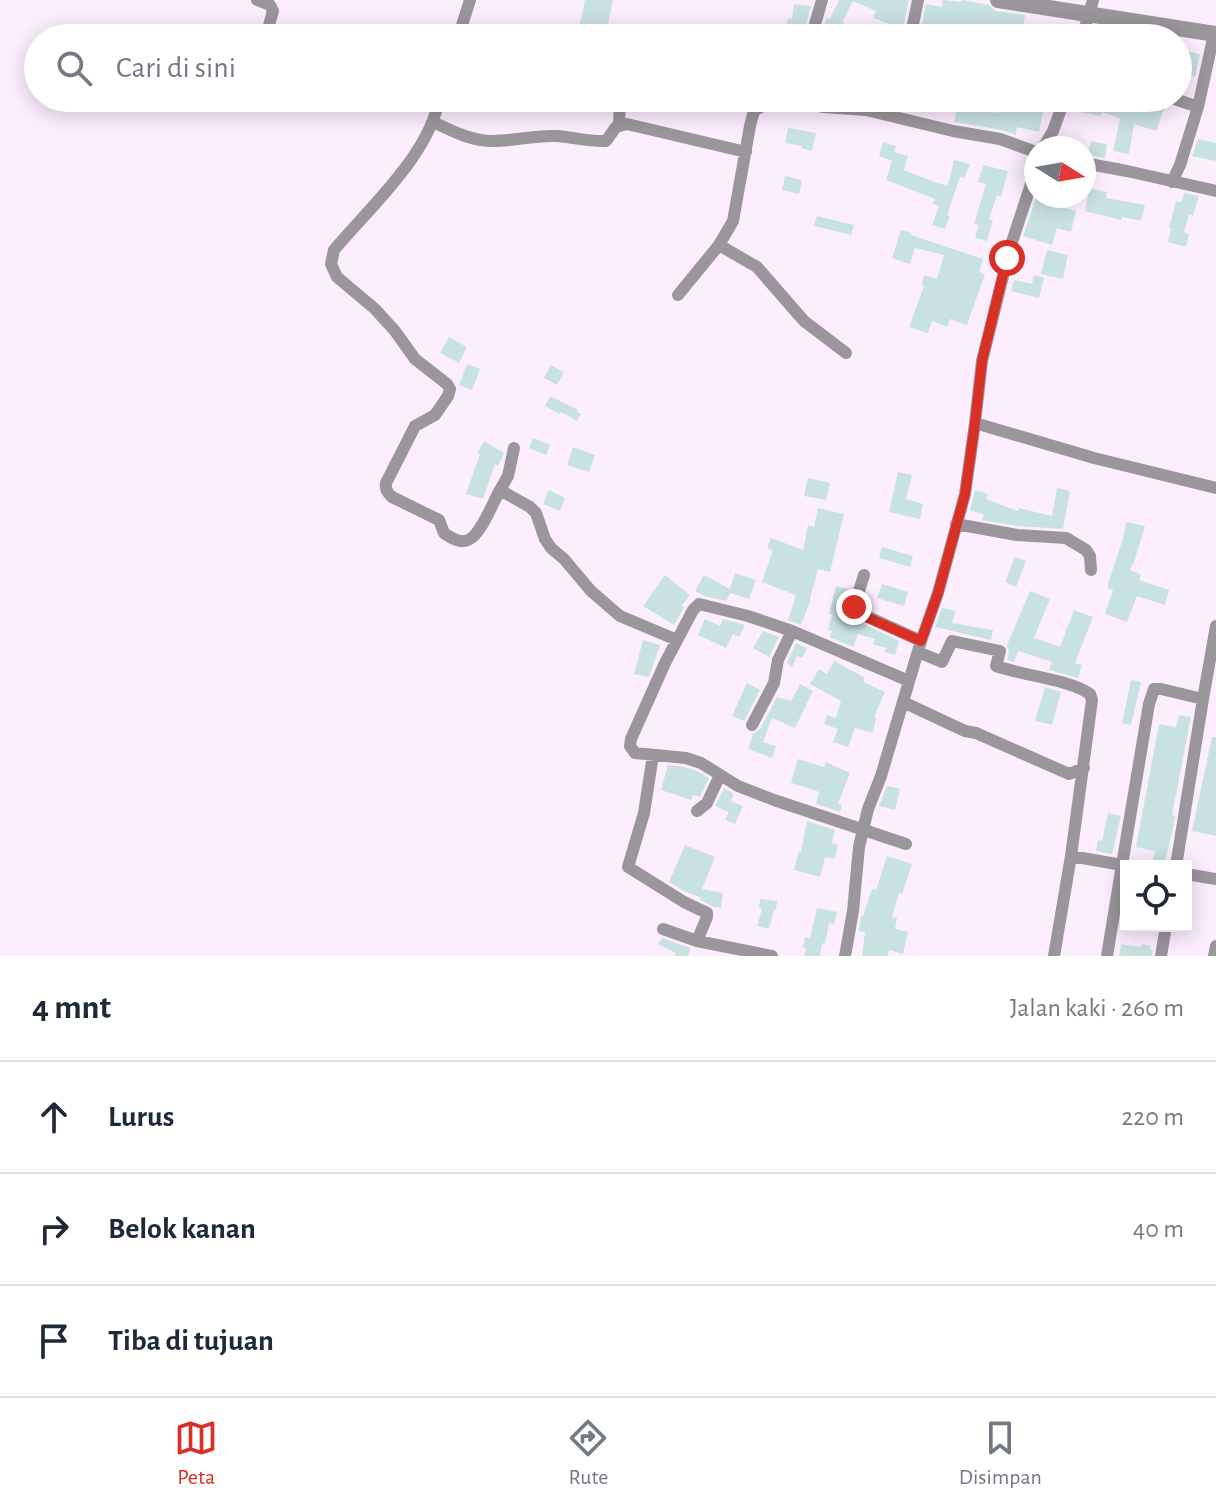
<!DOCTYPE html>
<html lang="id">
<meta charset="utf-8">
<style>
:root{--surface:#fff;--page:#f6f6f7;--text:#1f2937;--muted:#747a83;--line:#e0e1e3;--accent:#d93025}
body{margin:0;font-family:"Alegreya Sans",sans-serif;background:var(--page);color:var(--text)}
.controls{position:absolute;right:24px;bottom:24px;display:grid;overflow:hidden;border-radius:0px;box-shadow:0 4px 20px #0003}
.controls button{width:72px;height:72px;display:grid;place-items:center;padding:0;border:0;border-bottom:2px solid var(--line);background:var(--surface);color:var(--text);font:40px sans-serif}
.compass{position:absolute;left:1024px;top:136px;width:72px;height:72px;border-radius:50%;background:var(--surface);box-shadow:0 4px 20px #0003;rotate:101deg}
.stop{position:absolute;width:24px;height:24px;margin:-18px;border:6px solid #d93025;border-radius:50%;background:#fff}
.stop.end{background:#d93025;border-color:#fff;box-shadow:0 2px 8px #0008}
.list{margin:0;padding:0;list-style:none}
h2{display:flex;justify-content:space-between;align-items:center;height:104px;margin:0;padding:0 32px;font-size:34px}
h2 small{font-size:26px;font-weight:400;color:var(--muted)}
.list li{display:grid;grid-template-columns:52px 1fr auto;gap:24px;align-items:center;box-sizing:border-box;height:112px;padding:0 32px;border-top:2px solid var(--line)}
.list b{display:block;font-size:30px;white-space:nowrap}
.list em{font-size:26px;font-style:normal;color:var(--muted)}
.icon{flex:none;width:44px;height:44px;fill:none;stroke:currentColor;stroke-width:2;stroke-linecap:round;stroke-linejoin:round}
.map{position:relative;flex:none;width:1216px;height:956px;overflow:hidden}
.search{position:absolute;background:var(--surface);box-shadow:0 4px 20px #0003;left:24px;right:24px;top:24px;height:88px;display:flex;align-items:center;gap:20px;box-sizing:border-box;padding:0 28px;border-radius:44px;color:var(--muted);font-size:30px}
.sheet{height:440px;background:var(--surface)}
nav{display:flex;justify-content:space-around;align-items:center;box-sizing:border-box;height:112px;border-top:2px solid var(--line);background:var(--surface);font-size:22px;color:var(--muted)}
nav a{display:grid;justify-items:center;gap:4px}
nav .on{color:var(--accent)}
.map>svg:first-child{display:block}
.building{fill:#c8e2e1}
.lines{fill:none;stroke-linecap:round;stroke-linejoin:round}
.minor{stroke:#9b959c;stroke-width:12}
.tertiary{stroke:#9b959c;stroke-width:16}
.route{stroke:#d93025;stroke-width:10}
</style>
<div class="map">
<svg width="1216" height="956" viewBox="0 0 1216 956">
<rect width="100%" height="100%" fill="#fdeeff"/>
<path class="building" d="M585 0H613L607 29 628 33 627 38H577Z
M839 0H909L903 29 893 27V25L873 18 876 11 853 1 842 23 849 25 845 38 821 37 826 18 830 19Z
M943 0 961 2 962 0 989 5 996 11 1025 15 1021 38H1005V34L983 30 982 38H943L944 31 922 25 926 4 942 7Z
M794 4 811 6 802 38H784L788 18 792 19Z
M1102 27 1132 36V38H1098Z
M1178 49 1200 54 1195 77 1189 75 1186 87 1178 85Z
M1002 98 1030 100 1036 103V106L1044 107 1039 132 1017 127 1016 135 1002 130 954 122 957 107 999 113Z
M1081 98H1133L1164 109 1156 131 1134 124 1129 154 1113 151 1120 118 1102 112 1101 116 1079 112Z
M788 128 816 133 812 151 801 148 802 146 785 143Z
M1198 139 1216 143V161L1192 156Z
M1091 141 1107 144 1105 158 1088 155Z
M883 142 896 146 894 152 908 156 904 170 940 184 948 185 954 160 970 164 964 178 960 177 947 215 950 216 945 229 932 225 939 206 933 204 935 199 886 180 892 161 879 156Z
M983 165 1008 171 1001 197 997 195 989 219 993 220 987 241 975 238 979 225 974 224 986 184 978 182Z
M785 176 802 180 799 194 782 190Z
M1089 188 1107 192 1106 198 1145 205 1141 221 1122 217 1121 220 1085 211Z
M1184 193 1199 196 1193 216 1189 214 1184 232 1189 234 1186 247 1168 242 1171 228H1169L1176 201 1182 202Z
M1037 196H1065L1062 207 1076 211 1071 232 1057 228 1052 245 1023 236Z
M817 216 854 225 851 235 814 226Z
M901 230 912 233 911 235 983 259 979 272 985 274 967 325 950 319 947 327 932 321 928 333 909 327 924 286 922 285 924 275 937 279 944 255 915 248 910 264 892 258Z
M1047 250 1068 255 1063 279 1041 274Z
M1034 275 1044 278 1039 298 1011 291 1014 280 1032 284Z
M449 337 467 347 459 363 440 353Z
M467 364 480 369 472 390 459 385Z
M551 365 564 372 557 385 544 378Z
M550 396 578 410 577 412 581 414 577 421 561 412 559 414 545 406Z
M533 438 550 445 546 455 529 448Z
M484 441 504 453 498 466 495 464 483 499 466 494 480 454 477 453Z
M573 447 595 455 589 472 567 465Z
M898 472 912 475 906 499 923 504 920 519 889 512Z
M808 478 830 483 826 500 804 496Z
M1057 488 1070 491 1063 529 1018 526 982 520 984 515 970 510 975 490 988 494 986 499 1018 511 1019 508 1052 516Z
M549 490 565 498 560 511 543 504Z
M818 508 844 514 830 572 818 569 810 599H811L801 625 788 620 796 595 762 582 773 550 767 548 771 538 803 550 808 525 814 527Z
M1126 522 1145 526 1135 559 1130 570 1141 574 1139 580 1169 590 1165 605 1137 596 1127 622 1105 614 1113 590 1108 588V584L1124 535Z
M882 547 913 556 910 567 879 558Z
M1015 557 1026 561 1016 587 1005 582Z
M735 573 756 580 749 599 731 593 726 601 704 596 695 591 704 575 730 589Z
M665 575 690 595 682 605 684 607 674 625 643 606Z
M882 584 908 592 904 606 877 598Z
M836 586 850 590 845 605 849 617 899 641 895 655 884 652 886 648 873 644 875 639 858 634 853 647 829 637 832 631 828 630 832 615 829 614Z
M1030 591 1050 599 1034 638 1060 647 1074 610 1093 617 1075 663 1082 665 1078 678 1049 670 1052 662 1018 651 1014 662 1007 660 1009 653 1007 645Z
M942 608 956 611 952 623 993 630 991 640 935 627Z
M705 619 720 626 723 619 745 625 739 637 733 634 726 648 698 635Z
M763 631 779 637 769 657 753 648Z
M643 640 660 645 649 677 634 674Z
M796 643 807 648 802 658 797 656 792 667 787 663Z
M834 661 865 678 863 682 885 692 874 717 876 718 873 733 855 728 848 747 833 742 838 729 824 724 827 715 836 718 841 701 810 684 819 669 827 674Z
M1131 680 1141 682 1131 725 1122 723Z
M747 683 760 690 744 721 732 716Z
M800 684 813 691 795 728 772 718 763 742 776 746 772 758 748 749 753 734 760 729 777 697 791 701Z
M1045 687 1061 692 1052 725 1035 721Z
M1179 715 1191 717 1172 815 1175 816 1174 824 1164 866 1152 863 1155 851 1136 847 1159 724 1176 727Z
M1212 737H1216V836L1192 831Z
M798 759 824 767 826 762 850 773 838 804 842 805 840 812 816 804 819 793 817 791 791 783Z
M668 765 684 767 697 771 709 778 700 797 693 795 691 800 661 790Z
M887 786 900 789 895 810 879 806Z
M724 788 734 794 731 801 743 806 735 824 725 820 729 812 715 806Z
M1108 813 1121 816 1112 854 1096 851 1098 840 1102 841Z
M807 821 835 830 832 843 838 845 835 859 825 857 820 877 794 870 799 851 801 852Z
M685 845 715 857 702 889 723 893 721 908 712 906 700 900 701 898 684 891 669 882Z
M887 856 912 864 902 894 899 893 892 917 897 918 895 929 908 932 903 954 889 950 888 956H862L865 932 859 931 861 916H863L872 889 876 890Z
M760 899 777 901 776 910H774L769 929 757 926 762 909 759 908Z
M817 908 837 912 834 924 829 923 825 944 822 943 820 956H804L806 948 803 947 805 937 810 938Z
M662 938 691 948 688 956H675L676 953 658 944Z
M1121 944 1141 947V944L1151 946 1150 949 1153 950 1152 956H1119Z"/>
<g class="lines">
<path class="minor" d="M257 0 270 5 273 11 268 29 273 33 290 38
M918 0 912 29 916 34 929 38
M458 38 470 0
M811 38 822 0
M1082 38 1093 0
M439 98C431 153 369 208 334 250L331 264 337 277 375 309 395 331 415 359 447 384 450 389 448 396 435 415 415 426 386 483C385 489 387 492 392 497L439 520 444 533C450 537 460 544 468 540 481 535 493 502 500 490
M635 98 667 100
M1172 98 1198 107
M433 122C452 131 471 141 493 141 514 141 534 135 556 136 572 137 590 142 606 141L616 127 627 124 746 152
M619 125 620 101 625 98
M1043 148 1053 131 1065 98
M1084 163 1127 171 1216 191
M1036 169 1010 248 982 361 975 423 1094 458 1216 488
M1172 182 1180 165 1198 107 1214 34
M719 245 757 267 804 321 846 353
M678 295 719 245 733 221 750 126 754 111 764 105 783 102 804 103 824 107 866 110 953 131 1000 139 1036 152
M514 448 508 476 500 490 530 507 536 513 545 539 551 548 564 559 591 591 620 616 677 640
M956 524 1017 535 1066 538 1086 550 1090 556 1091 570
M864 575 854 607 855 611 921 641
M792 631 909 681
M918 652 942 662 952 641 1000 651 996 666C1024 676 1068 679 1090 694L1092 700 1071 856
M903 702 965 731 976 733 1069 774 1084 768
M752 725 774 683 778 660 792 631 748 616 699 604 693 610 665 663 631 739 630 746 635 753 686 758 701 763 738 786 774 800 906 844
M653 755 644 813 628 867 684 902 707 913V917L697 941
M697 811 707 803 720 775
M1176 866 1203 699
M1186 874 1216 879
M663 929 697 941 772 956
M845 956 853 911 859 847 868 809 881 776 921 641 938 593 965 494 975 423
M1054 956 1071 856 1122 865 1149 704 1154 689H1161L1203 699 1216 626
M1107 956 1122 865 1127 866
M1161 956 1166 926
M1214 956 1216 946"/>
<path class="tertiary" d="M998 0 1216 34"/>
</g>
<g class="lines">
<path class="route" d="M854 607 857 613 921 641 938 593 965 494 975 423 982 361 1007 258"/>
</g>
</svg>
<div class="controls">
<button><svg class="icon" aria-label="locate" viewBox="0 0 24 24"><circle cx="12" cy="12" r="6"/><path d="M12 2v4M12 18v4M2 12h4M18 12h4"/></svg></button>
</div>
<svg class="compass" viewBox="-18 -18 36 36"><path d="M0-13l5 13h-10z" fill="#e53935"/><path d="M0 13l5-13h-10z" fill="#747a83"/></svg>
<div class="stop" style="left:1007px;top:258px"></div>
<div class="stop end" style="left:854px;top:607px"></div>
<div class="search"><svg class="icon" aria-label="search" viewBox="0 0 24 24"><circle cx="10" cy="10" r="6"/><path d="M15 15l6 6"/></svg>Cari di sini</div>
</div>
<section class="sheet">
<h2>4 mnt<small>Jalan kaki · 260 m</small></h2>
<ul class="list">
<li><svg class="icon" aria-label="ahead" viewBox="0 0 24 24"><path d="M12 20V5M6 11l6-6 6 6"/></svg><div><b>Lurus</b></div><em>220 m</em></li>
<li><svg class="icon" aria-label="right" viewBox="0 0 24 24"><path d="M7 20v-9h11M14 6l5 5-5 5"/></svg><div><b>Belok kanan</b></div><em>40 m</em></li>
<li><svg class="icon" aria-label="arrive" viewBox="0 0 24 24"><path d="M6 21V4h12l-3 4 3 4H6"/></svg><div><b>Tiba di tujuan</b></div></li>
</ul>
</section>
<nav>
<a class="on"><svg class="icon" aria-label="map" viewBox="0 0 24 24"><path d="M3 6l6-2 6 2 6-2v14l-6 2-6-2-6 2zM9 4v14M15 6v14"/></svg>Peta</a>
<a><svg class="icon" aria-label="directions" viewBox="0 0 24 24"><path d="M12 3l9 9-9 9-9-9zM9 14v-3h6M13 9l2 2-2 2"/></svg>Rute</a>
<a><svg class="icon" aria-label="saved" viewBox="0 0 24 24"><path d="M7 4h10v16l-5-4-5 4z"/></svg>Disimpan</a>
</nav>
